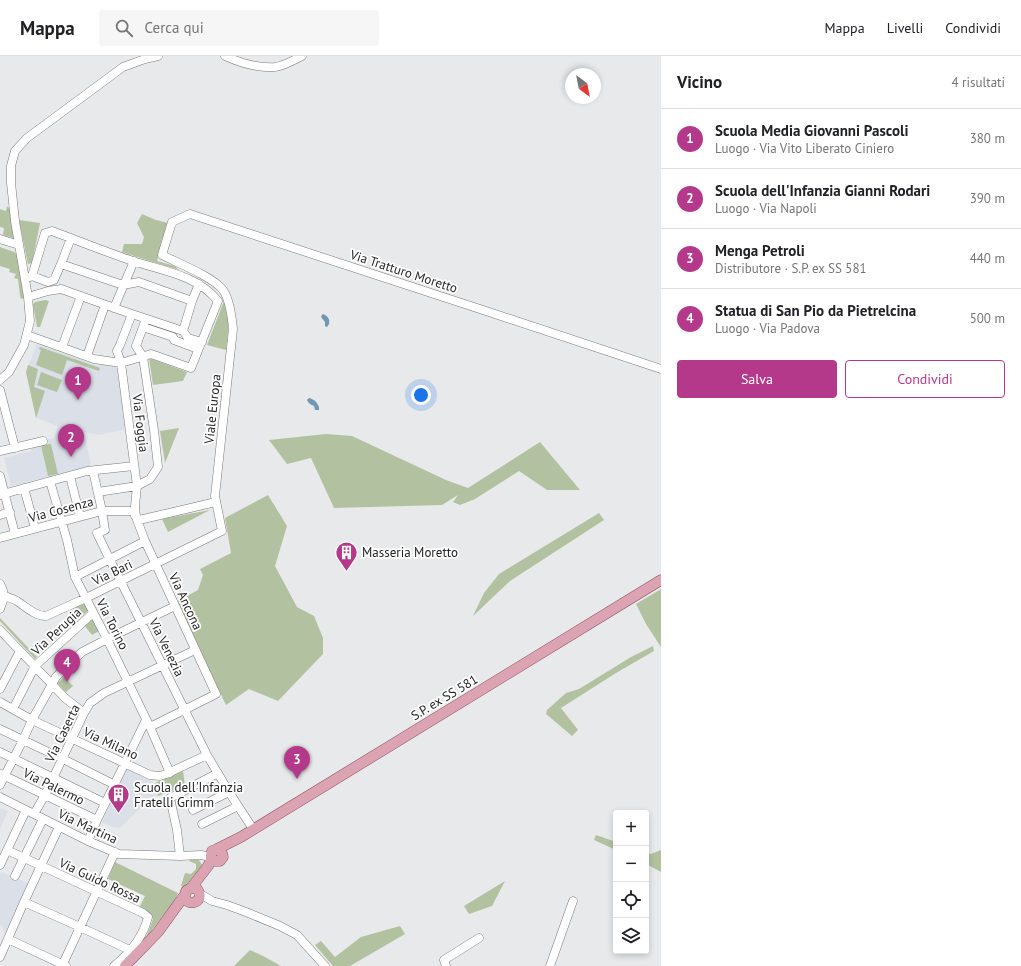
<!DOCTYPE html>
<html lang="it">
<meta charset="utf-8">
<style>
:root{--surface:#fff;--page:#f6f6f6;--text:#202124;--muted:#757577;--line:#e0e0e0;--accent:#b4398b}
body{margin:0;font-family:"PT Sans",sans-serif;background:var(--page);color:var(--text)}
.controls{position:absolute;right:12px;bottom:12px;display:grid;overflow:hidden;border-radius:4px;box-shadow:0 2px 6px #0003}
.controls button{width:36px;height:36px;display:grid;place-items:center;padding:0;border:0;border-bottom:1px solid var(--line);background:var(--surface);color:var(--text);font:20px sans-serif}
.compass{position:absolute;left:565px;top:12px;width:36px;height:36px;border-radius:50%;background:var(--surface);box-shadow:0 2px 6px #0003;rotate:148deg}
.you{position:absolute;left:421px;top:339px;width:14px;height:14px;margin:-10px;border:3px solid #fff;border-radius:50%;background:#1a73e8;box-shadow:0 0 0 6px #1a73e833}
.badge{display:grid;place-items:center;width:26px;height:26px;border-radius:50%;background:var(--accent);color:#fff;font-size:13px;font-weight:700}
.pin{position:absolute;translate:-50% -33px;filter:drop-shadow(0 1px 2px #0008)}
.pin::after{content:'';position:absolute;top:21px;width:14px;height:12px;background:inherit;clip-path:polygon(0 0,100% 0,50% 100%)}
.list{margin:0;padding:0;list-style:none}
h2{display:flex;justify-content:space-between;align-items:center;height:52px;margin:0;padding:0 16px;font-size:17px}
h2 small{font-size:13px;font-weight:400;color:var(--muted)}
.list li{display:grid;grid-template-columns:26px 1fr auto;gap:12px;align-items:center;box-sizing:border-box;height:60px;padding:0 16px;border-top:1px solid var(--line)}
.list b{display:block;font-size:15px;white-space:nowrap}
.list p{margin:0;font-size:13px;white-space:nowrap;color:var(--muted)}
.list em{font-size:13px;font-style:normal;color:var(--muted)}
.actions{display:flex;gap:8px;padding:12px 16px}
.actions a{flex:1;padding:9px 0;border:1px solid var(--accent);border-radius:4px;text-align:center;font-size:14px;color:var(--accent)}
.actions .main{background:var(--accent);color:#fff}
.icon{flex:none;width:22px;height:22px;fill:none;stroke:currentColor;stroke-width:2;stroke-linecap:round;stroke-linejoin:round}
.map{position:relative;flex:none;width:661px;height:910px;overflow:hidden}
header{display:flex;align-items:center;gap:24px;box-sizing:border-box;height:56px;padding:0 20px;background:var(--surface);border-bottom:1px solid var(--line)}
header strong{font-size:19px}
nav{display:flex;gap:22px;margin-inline-start:auto;font-size:14px}
.search{width:280px;height:36px;background:var(--page);display:flex;align-items:center;gap:10px;box-sizing:border-box;padding:0 14px;border-radius:4px;color:var(--muted);font-size:15px}
main{display:flex}
aside{flex:1;background:var(--surface)}
.map>svg:first-child{display:block}
.built{fill:#dbdfe8}
.green{fill:#b2c2a0}
.water{fill:#7197b3}
.lines{fill:none;stroke-linecap:round;stroke-linejoin:round}
.minor-casing{stroke:#7a7a7c;stroke-width:9}
.major-casing{stroke:#8d5060;stroke-width:11}
.minor{stroke:#fff;stroke-width:8}
.major{stroke:#dca4b2;stroke-width:10}
.labels{text-anchor:middle;stroke-width:3.5;stroke-linejoin:round;paint-order:stroke}
.street-label{font-size:13px;fill:#242425;stroke:#fff}
.poi-label{font-size:13px;fill:#242425;stroke:#fff;text-anchor:start}
</style>
<header>
<strong>Mappa</strong>
<div class="search"><svg class="icon" aria-label="search" viewBox="0 0 24 24"><circle cx="10" cy="10" r="6"/><path d="M15 15l6 6"/></svg>Cerca qui</div>
<nav><a>Mappa</a><a>Livelli</a><a>Condividi</a></nav>
</header>
<main>
<div class="map">
<svg width="661" height="910" viewBox="0 0 661 910">
<rect width="100%" height="100%" fill="#e8e9eb"/>
<path class="built" d="M37 288 99 310 101 306 118 312 126 373 99 379 84 376 91 410 11 430 4 402 31 395 32 391 46 388 45 384 54 382 58 370 36 362 26 316Z
M127 714H130L155 727 158 740 151 743 145 748 120 772 112 771 102 766 116 736 118 737 121 732V724Z
M0 752 8 755 0 773Z
M1 816 30 828 6 878 2 870 0 869V819Z"/>
<path class="green" d="M7 150 10 153 15 181 13 182 3 179 4 172 0 171V153L6 155Z
M142 158 156 164 168 167 157 205 175 210 179 214 156 207 122 196 124 188H142L144 181 137 167Z
M19 164 40 167 32 207 28 208Z
M0 191 14 196 17 198 24 242 21 243 20 240 18 223 14 222 16 218 9 216 10 213 0 210Z
M45 244 49 245 40 271H37L33 248 35 246Z
M224 245 228 256V276L226 294 207 289Z
M40 291 100 312 99 315 67 304 62 319 36 309 41 294 39 293Z
M149 302 187 316 183 325 153 329Z
M28 309 38 313 34 331 45 335 36 362 26 316Z
M41 316 62 324 57 336 37 329Z
M179 372 165 407 160 375Z
M326 378 352 380 446 424 468 432 540 386 580 434H547L519 415 475 443 460 449 453 446 458 439 442 449 334 452 311 402 287 408 269 384Z
M51 388 58 418 48 420 41 389Z
M268 439 287 470 275 510 297 551 314 560 323 582V598L278 645 249 633 226 649 176 546 198 534 203 519 200 513 231 497 225 462Z
M210 454 168 476 162 463Z
M599 457 604 464 510 525 473 560 484 537 499 518Z
M661 533V591L646 568 636 548Z
M84 547 89 554 82 560 74 552Z
M92 561 99 575 92 579 83 568Z
M0 562 37 601 35 603 0 565Z
M653 590 654 595 616 617 561 652 578 674 572 680 546 658 547 654 566 637 579 633 631 601Z
M64 621 73 630 66 636 57 627Z
M183 715 185 730 158 740 155 727Z
M596 779 616 786V794L594 784Z
M661 794V816L646 808V796L651 798Z
M190 803 199 804 202 809 184 832 181 830 185 817 191 818 196 813V808L189 805Z
M115 806 178 837 175 844 146 882 153 863 151 858 139 852 145 840 108 823Z
M505 825 492 850 469 858 464 850Z
M400 870 405 878 350 910H333L315 889 321 885 335 901 361 881Z
M250 894 265 901 281 910H234Z"/>
<path class="water" d="M323 258C328 260 330 263 329 268L327 271 325 270V266L321 261 322 259Z
M309 342C314 343 317 346 319 351V354H315L314 350C311 349 308 347 307 344Z"/>
<g class="lines">
<defs>
<path id="minor" d="M225 0C240 7 258 12 275 11 284 10 294 4 302 0
M0 183 19 189
M61 208 123 229 139 226 192 245
M32 220 48 226 54 224 61 208 71 182
M25 223 32 220 45 177 52 175C79 185 106 196 133 205 163 215 197 219 218 245L191 312 151 298 121 307 94 303 27 279
M28 241 48 235 61 233 123 255 183 275 188 282 202 286
M114 252 134 205
M132 258 120 289 117 295 121 307 137 430 135 450 136 461 145 485 216 638 150 671
M143 271 173 281 174 284 198 293
M183 275 192 245 199 228
M62 291 81 240
M87 300 105 249
M0 324 9 316 24 289 30 265 28 241 15 165 11 127V110L15 95 27 82 123 11 145 3 158 0
M0 334 15 392
M0 395 43 385
M93 415 102 455 105 474 97 477 110 504 141 566 207 699 229 736 253 773
M0 420 15 478
M70 420 80 460
M50 425 67 484 75 521 107 583 150 671 170 717
M24 432 35 472
M98 436 137 430 150 423 158 411 154 374 143 301 136 290 146 263
M0 439 87 415 134 410
M0 459 10 456
M135 460 139 464 216 446
M0 482 102 455H130
M75 521 145 485
M0 528C6 539 4 542 0 553
M0 537C5 541 12 542 17 545 26 551 35 560 46 560L86 542 222 475 215 440 233 273C232 262 230 244 223 234 213 221 178 207 162 199L172 166 190 158 489 256 661 313
M0 574 65 642 84 657
M0 633 20 595
M0 646 32 664 150 719 160 720 166 718 207 699
M13 653 35 610 93 557
M0 673 63 703 115 729
M0 696 105 747
M1 718 97 764
M0 729 23 684 32 664 56 621 82 596 107 583 175 550
M0 741 88 785 119 798 180 800 201 799 211 801
M193 754 229 736
M34 758 45 739 84 657 90 647 104 637 195 594
M202 768 238 750
M88 785 97 764 146 664
M7 794 143 857 148 861C143 882 130 897 114 910
M180 800 177 774 170 742 218 717
M0 809 26 754
M15 820 43 763
M199 837 212 845 227 849 246 856 280 870 297 879 325 910
M24 846 80 871 134 896
M8 883 66 910
M0 901 24 846 59 771
M62 910 115 796
M446 910 444 904 479 882
M550 910 573 845"/>
<path id="major" d="M217 793 241 781 661 524
M191 832 197 833C208 848 180 853 186 835L191 832 208 810 211 804V799L212 795 217 793 222 797 223 801 220 805H215L211 802
M125 910 158 876 184 840"/>
</defs>
<use href="#minor" class="minor-casing"/>
<use href="#major" class="major-casing"/>
<use href="#minor" class="minor"/>
<use href="#major" class="major"/>
</g>
<defs>
<symbol id="building-pin" viewBox="-11 -11 22 30"><path d="M0 17L-7.5 6A9.5 9.5 0 1 1 7.5 6Z" fill="#b4398b" stroke="#fff"/><path d="M-4-6H4V6H1V3H-1V6H-4ZM-2.5-4.3h1.7v1.8h-1.7ZM.8-4.3h1.7v1.8H.8ZM-2.5-1h1.7V.8h-1.7ZM.8-1h1.7V.8H.8Z" fill="#fff"/></symbol>
</defs>
<g fill-rule="evenodd">
<use href="#building-pin" x="334" y="484" width="25" height="34"/>
<use href="#building-pin" x="106" y="726" width="25" height="34"/>
</g>
<g class="labels">
<g class="street-label">
<text transform="translate(404 215) rotate(18)" y="5">Via Tratturo Moretto</text>
<text transform="translate(212 353) rotate(-84)" y="5">Viale Europa</text>
<text transform="translate(141 367) rotate(83)" y="5">Via Foggia</text>
<text transform="translate(61 453) rotate(-15)" y="5">Via Cosenza</text>
<text transform="translate(112 516) rotate(-26)" y="5">Via Bari</text>
<text transform="translate(186 545) rotate(65)" y="5">Via Ancona</text>
<text transform="translate(113 568) rotate(63)" y="5">Via Torino</text>
<text transform="translate(56 575) rotate(-43)" y="5">Via Perugia</text>
<text transform="translate(167 591) rotate(64)" y="5">Via Venezia</text>
<text transform="translate(444 641) rotate(-31)" y="5">S.P. ex SS 581</text>
<text transform="translate(62 677) rotate(-64)" y="5">Via Caserta</text>
<text transform="translate(111 687) rotate(25)" y="5">Via Milano</text>
<text transform="translate(54 730) rotate(26)" y="5">Via Palermo</text>
<text transform="translate(88 770) rotate(25)" y="5">Via Martina</text>
<text transform="translate(100 824) rotate(25)" y="5">Via Guido Rossa</text>
</g>
<g class="poi-label">
<text x="362" y="501">Masseria Moretto</text>
<text x="134" y="736">Scuola dell'Infanzia<tspan x="134" dy="15">Fratelli Grimm</tspan></text>
</g>
</g>
</svg>
<div class="controls">
<button>+</button>
<button>−</button>
<button><svg class="icon" aria-label="locate" viewBox="0 0 24 24"><circle cx="12" cy="12" r="6"/><path d="M12 2v4M12 18v4M2 12h4M18 12h4"/></svg></button>
<button><svg class="icon" aria-label="layers" viewBox="0 0 24 24"><path d="M12 4l9 5-9 5-9-5zM3 14l9 5 9-5"/></svg></button>
</div>
<svg class="compass" viewBox="-18 -18 36 36"><path d="M0-13l5 13h-10z" fill="#e53935"/><path d="M0 13l5-13h-10z" fill="#757577"/></svg>
<div class="you"></div>
<div class="pin badge" style="left:78px;top:344px">1</div>
<div class="pin badge" style="left:71px;top:401px">2</div>
<div class="pin badge" style="left:297px;top:723px">3</div>
<div class="pin badge" style="left:67px;top:626px">4</div>
</div>
<aside>
<h2>Vicino<small>4 risultati</small></h2>
<ul class="list">
<li><span class="badge">1</span><div><b>Scuola Media Giovanni Pascoli</b><p>Luogo · Via Vito Liberato Ciniero</p></div><em>380 m</em></li>
<li><span class="badge">2</span><div><b>Scuola dell'Infanzia Gianni Rodari</b><p>Luogo · Via Napoli</p></div><em>390 m</em></li>
<li><span class="badge">3</span><div><b>Menga Petroli</b><p>Distributore · S.P. ex SS 581</p></div><em>440 m</em></li>
<li><span class="badge">4</span><div><b>Statua di San Pio da Pietrelcina</b><p>Luogo · Via Padova</p></div><em>500 m</em></li>
</ul>
<div class="actions"><a class="main">Salva</a><a>Condividi</a></div>
</aside>
</main>
